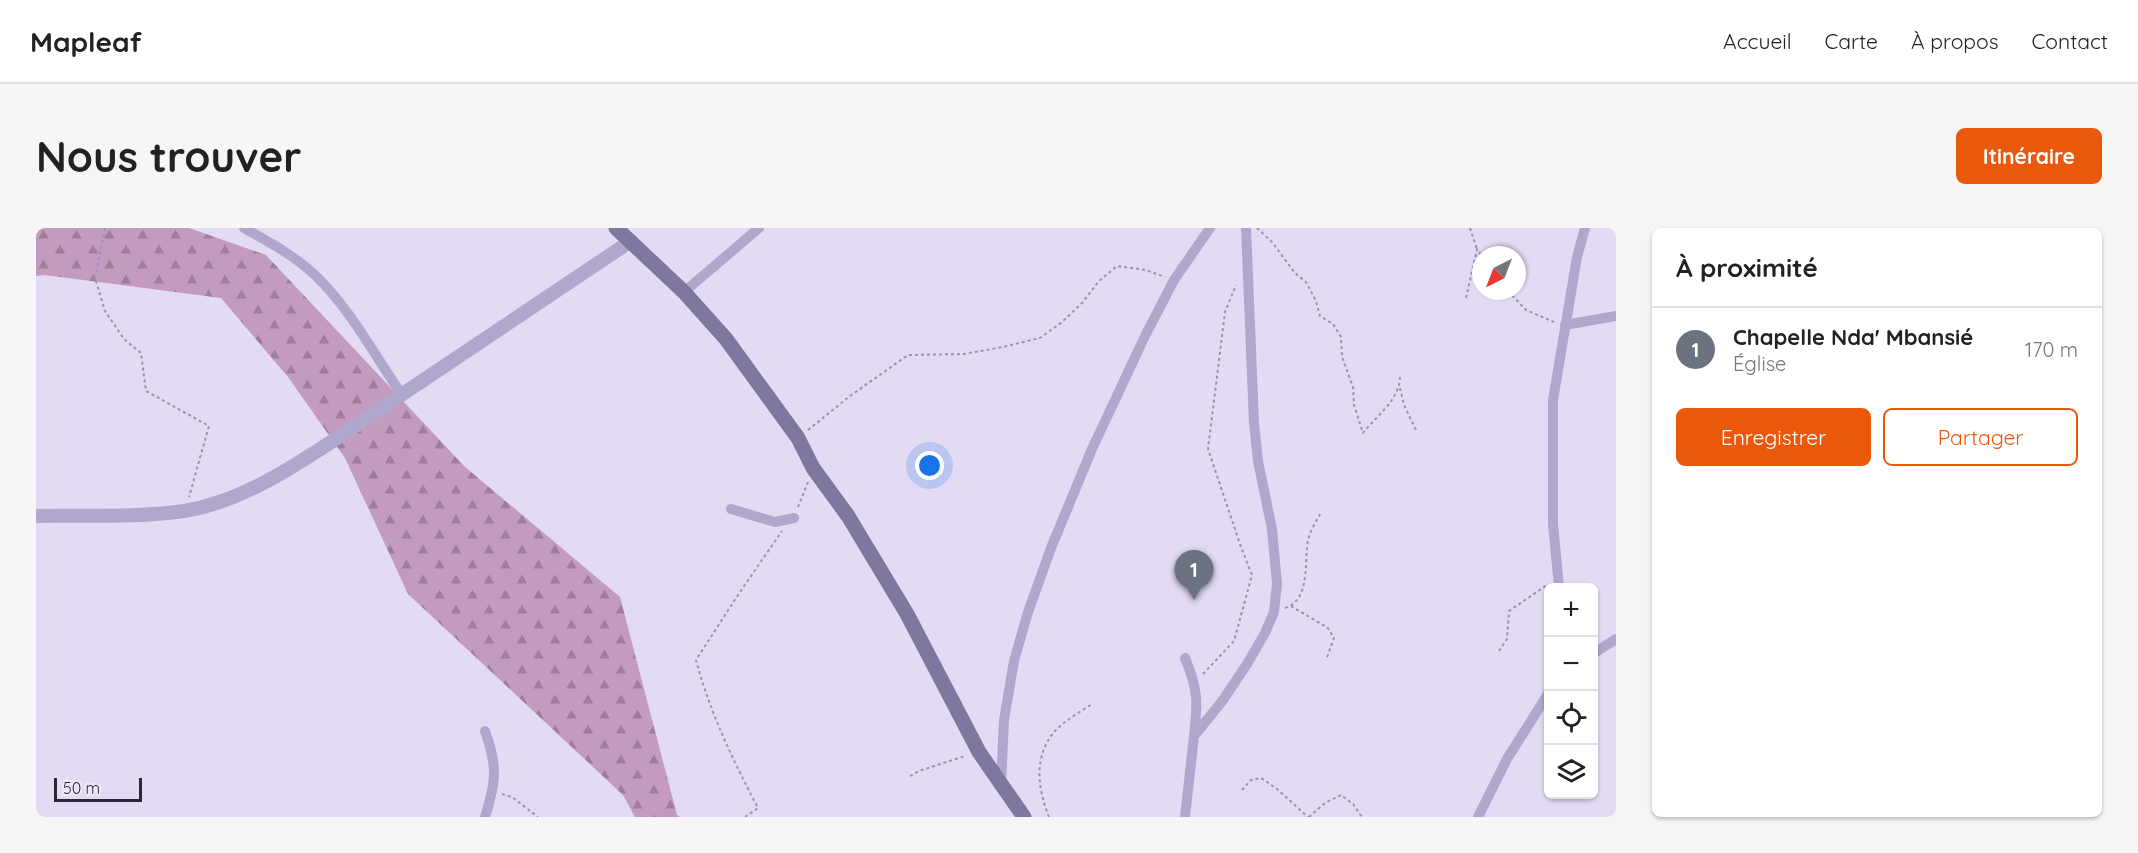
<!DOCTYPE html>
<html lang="fr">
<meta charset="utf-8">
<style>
:root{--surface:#fff;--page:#f6f6f6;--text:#222;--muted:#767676;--line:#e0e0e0;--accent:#ea580c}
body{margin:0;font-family:Quicksand,sans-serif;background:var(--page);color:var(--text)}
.controls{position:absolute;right:18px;bottom:18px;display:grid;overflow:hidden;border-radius:9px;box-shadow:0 2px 4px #0004}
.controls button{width:54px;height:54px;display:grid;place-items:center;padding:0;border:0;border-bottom:2px solid var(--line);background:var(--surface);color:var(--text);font:30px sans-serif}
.compass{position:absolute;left:1436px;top:18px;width:54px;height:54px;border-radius:50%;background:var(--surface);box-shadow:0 2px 4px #0004;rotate:222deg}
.scale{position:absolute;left:18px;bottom:15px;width:88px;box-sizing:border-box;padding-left:6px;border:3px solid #2a2838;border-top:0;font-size:16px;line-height:21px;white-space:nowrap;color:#2a2838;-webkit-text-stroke:4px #eee8fa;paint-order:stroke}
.you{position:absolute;left:894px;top:238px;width:21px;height:21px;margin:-15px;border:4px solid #fff;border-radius:50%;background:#1a73e8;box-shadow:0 0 0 9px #1a73e833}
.badge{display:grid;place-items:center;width:39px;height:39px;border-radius:50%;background:var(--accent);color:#fff;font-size:20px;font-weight:700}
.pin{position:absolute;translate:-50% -50px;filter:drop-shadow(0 2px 3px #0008)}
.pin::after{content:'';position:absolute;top:32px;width:21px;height:18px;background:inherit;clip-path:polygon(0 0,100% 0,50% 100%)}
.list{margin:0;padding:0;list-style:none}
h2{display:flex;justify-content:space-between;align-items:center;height:78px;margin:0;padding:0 24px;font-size:26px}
h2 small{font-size:20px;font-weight:400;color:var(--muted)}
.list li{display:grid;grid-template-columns:39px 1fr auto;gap:18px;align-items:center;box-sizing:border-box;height:84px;padding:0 24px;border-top:2px solid var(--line)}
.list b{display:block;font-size:22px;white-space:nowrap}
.list p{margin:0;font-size:20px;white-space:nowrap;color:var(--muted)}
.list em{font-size:20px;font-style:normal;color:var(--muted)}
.actions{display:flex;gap:12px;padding:18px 24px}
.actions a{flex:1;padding:14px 0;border:2px solid var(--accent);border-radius:9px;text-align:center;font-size:21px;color:var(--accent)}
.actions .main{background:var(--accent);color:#fff}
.icon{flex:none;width:33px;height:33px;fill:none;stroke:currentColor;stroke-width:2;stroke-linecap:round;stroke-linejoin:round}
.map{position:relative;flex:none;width:1580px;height:589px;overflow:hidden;border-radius:9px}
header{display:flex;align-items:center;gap:36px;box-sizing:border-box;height:84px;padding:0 30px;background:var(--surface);border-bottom:2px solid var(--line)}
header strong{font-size:28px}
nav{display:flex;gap:33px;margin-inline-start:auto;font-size:21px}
.intro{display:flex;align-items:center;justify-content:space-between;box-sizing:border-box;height:144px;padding:0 36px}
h1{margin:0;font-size:42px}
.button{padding:15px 27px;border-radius:9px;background:var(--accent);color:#fff;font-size:21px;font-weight:700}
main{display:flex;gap:36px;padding:0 36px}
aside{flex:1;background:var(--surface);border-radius:9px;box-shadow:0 2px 4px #0004}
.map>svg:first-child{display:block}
.forest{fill:url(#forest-firs)}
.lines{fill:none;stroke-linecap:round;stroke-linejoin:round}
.path{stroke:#9a91b8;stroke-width:2;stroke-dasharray:3 3;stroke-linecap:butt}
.minor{stroke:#b0a7cc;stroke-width:10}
.tertiary{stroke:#b0a7cc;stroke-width:14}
.secondary{stroke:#7e78a0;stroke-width:15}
</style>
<header>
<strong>Mapleaf</strong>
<nav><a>Accueil</a><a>Carte</a><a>À propos</a><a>Contact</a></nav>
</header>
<div class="intro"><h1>Nous trouver</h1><a class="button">Itinéraire</a></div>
<main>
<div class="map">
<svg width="1580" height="589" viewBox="0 0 1580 589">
<defs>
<pattern id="forest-firs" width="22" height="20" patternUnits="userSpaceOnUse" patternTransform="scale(1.5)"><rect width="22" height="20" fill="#c39bbe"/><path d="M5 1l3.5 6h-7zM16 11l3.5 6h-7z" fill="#9f7e9b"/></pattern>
</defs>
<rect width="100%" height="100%" fill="#e3dbf3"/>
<path class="forest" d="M0 0H153L230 27 428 238 584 369 641 587 644 589H599L587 567 372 366 309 230 252 149 185 70 9 47 0 48Z"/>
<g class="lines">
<path class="path" d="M69 0 59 50 69 83 88 111 105 125 110 163 173 198 153 269
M1221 0 1236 14 1259 45 1270 54 1280 73 1284 88 1297 96 1305 109 1306 129 1317 159 1318 177 1327 205C1341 187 1364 172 1364 148
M1434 0 1441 21
M1472 63 1490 82 1518 94
M1430 70 1441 21 1445 27
M1364 160 1368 177 1381 204
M772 202 814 168 872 127 928 126 967 119 1004 110 1026 94 1046 75 1063 53 1081 38 1110 42 1129 49
M762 279 772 254
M1255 378 1292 400 1298 410 1290 432
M1249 380C1275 372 1268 333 1272 312 1274 303 1280 294 1284 286
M1463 423 1471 411 1473 383 1511 357
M1167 446 1198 413 1216 347 1205 319 1172 221 1189 84 1200 57
M874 548 883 543 929 528
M1206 562 1215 552 1225 550 1241 561 1272 589
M466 566 476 569 502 589
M709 589 722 580C697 532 674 485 660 432L702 367 746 303
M1013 589C1002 561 997 530 1018 504 1028 493 1044 484 1056 476
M1273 589 1289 575 1305 567 1317 576 1326 589"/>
<path class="minor" d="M208 0C233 14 259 28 280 48 315 82 339 128 366 167
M648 64 723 0
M1529 97 1580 88
M695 281 739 294 758 290
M1523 359 1517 296V172L1541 29 1549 0
M1558 425 1580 411
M1149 430C1162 461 1162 474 1158 508
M449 503C462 539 460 554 449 589
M965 557 968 492 978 433 992 384 1015 320 1056 221 1109 108 1138 52 1174 0
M1149 589 1158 508 1187 472 1211 436 1229 405 1238 384 1241 356 1236 301 1222 233 1218 195 1210 0
M1442 589 1471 531 1512 466"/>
<path class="tertiary" d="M0 288C49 287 99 290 148 283 199 275 244 247 286 220L595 13"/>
<path class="secondary" d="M580 0 648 64 690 111 762 210 777 240 812 288 871 386 943 524 988 589"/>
</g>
</svg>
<div class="controls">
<button>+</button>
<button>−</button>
<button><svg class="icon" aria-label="locate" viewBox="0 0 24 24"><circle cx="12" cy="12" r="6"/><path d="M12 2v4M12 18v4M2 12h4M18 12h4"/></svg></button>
<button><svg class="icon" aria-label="layers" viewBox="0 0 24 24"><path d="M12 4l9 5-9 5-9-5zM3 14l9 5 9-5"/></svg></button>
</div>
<svg class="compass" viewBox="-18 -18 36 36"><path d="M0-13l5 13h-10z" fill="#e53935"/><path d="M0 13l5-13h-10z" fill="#767676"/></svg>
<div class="scale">50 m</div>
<div class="you"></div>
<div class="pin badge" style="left:1158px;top:372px;background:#6b7280">1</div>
</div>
<aside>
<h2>À proximité<small></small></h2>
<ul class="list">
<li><span class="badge" style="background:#6b7280">1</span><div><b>Chapelle Nda' Mbansié</b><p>Église</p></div><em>170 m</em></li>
</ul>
<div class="actions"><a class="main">Enregistrer</a><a>Partager</a></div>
</aside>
</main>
